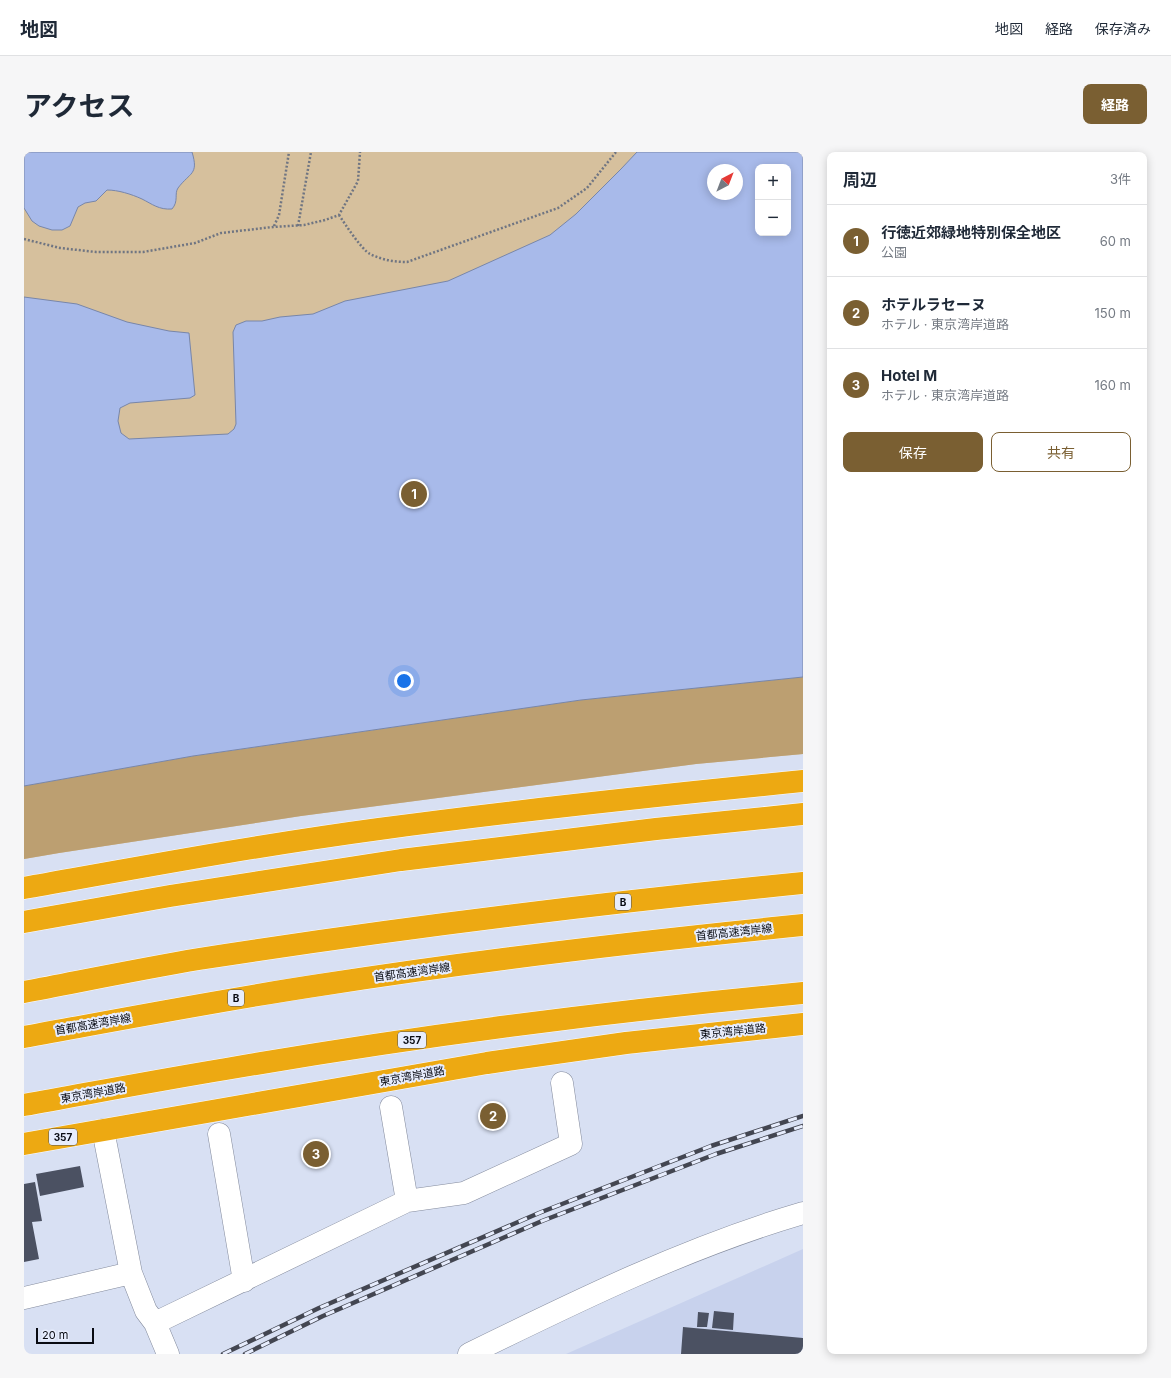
<!DOCTYPE html>
<html lang="ja">
<meta charset="utf-8">
<style>
:root{--surface:#fff;--page:#f6f6f7;--text:#1f2937;--muted:#747a83;--line:#e0e1e3;--accent:#7a5f32}
body{margin:0;font-family:Inter,"Noto Sans JP",sans-serif;background:var(--page);color:var(--text)}
.controls{position:absolute;right:12px;top:12px;display:grid;overflow:hidden;border-radius:8px;box-shadow:0 2px 10px #0003}
.controls button{width:36px;height:36px;display:grid;place-items:center;padding:0;border:0;border-bottom:1px solid var(--line);background:var(--surface);color:var(--text);font:20px sans-serif}
.compass{position:absolute;left:683px;top:12px;width:36px;height:36px;border-radius:50%;background:var(--surface);box-shadow:0 2px 10px #0003;rotate:42deg}
.scale{position:absolute;left:12px;bottom:10px;width:58px;box-sizing:border-box;padding-left:4px;border:2px solid #090b12;border-top:0;font-size:11px;line-height:14px;white-space:nowrap;color:#090b12;-webkit-text-stroke:3px #e7edfd;paint-order:stroke}
.you{position:absolute;left:380px;top:529px;width:14px;height:14px;margin:-10px;border:3px solid #fff;border-radius:50%;background:#1a73e8;box-shadow:0 0 0 6px #1a73e833}
.badge{display:grid;place-items:center;width:26px;height:26px;border-radius:50%;background:var(--accent);color:#fff;font-size:13px;font-weight:700}
.pin{position:absolute;translate:-50% -50%;border:2px solid #fff;box-shadow:0 1px 4px #0006}
.list{margin:0;padding:0;list-style:none}
h2{display:flex;justify-content:space-between;align-items:center;height:52px;margin:0;padding:0 16px;font-size:17px}
h2 small{font-size:13px;font-weight:400;color:var(--muted)}
.list li{display:grid;grid-template-columns:26px 1fr auto;gap:12px;align-items:center;box-sizing:border-box;height:72px;padding:0 16px;border-top:1px solid var(--line)}
.list b{display:block;font-size:15px;white-space:nowrap}
.list p{margin:0;font-size:13px;white-space:nowrap;color:var(--muted)}
.list em{font-size:13px;font-style:normal;color:var(--muted)}
.actions{display:flex;gap:8px;padding:12px 16px}
.actions a{flex:1;padding:9px 0;border:1px solid var(--accent);border-radius:8px;text-align:center;font-size:14px;color:var(--accent)}
.actions .main{background:var(--accent);color:#fff}
.map{position:relative;flex:none;width:779px;height:1202px;overflow:hidden;border-radius:8px}
header{display:flex;align-items:center;gap:24px;box-sizing:border-box;height:56px;padding:0 20px;background:var(--surface);border-bottom:1px solid var(--line)}
header strong{font-size:19px}
nav{display:flex;gap:22px;margin-inline-start:auto;font-size:14px}
.intro{display:flex;align-items:center;justify-content:space-between;box-sizing:border-box;height:96px;padding:0 24px}
h1{margin:0;font-size:28px}
.button{padding:10px 18px;border-radius:8px;background:var(--accent);color:#fff;font-size:14px;font-weight:700}
main{display:flex;gap:24px;padding:0 24px}
aside{flex:1;background:var(--surface);border-radius:8px;box-shadow:0 2px 10px #0003}
.map>svg:first-child{display:block}
.built{fill:#c8d2ed}
.green{fill:#d6c09d;fill-rule:evenodd}
.forest{fill:#bc9f71}
.water{fill:#a8baea;stroke:#7886a9;fill-rule:evenodd}
.building{fill:#4b5162}
.lines{fill:none;stroke-linecap:round;stroke-linejoin:round}
.street-casing{stroke:#848b9d;stroke-width:23}
.secondary-casing{stroke:#848b9d;stroke-width:23}
.highway-casing{stroke:#fff;stroke-width:23}
.path{stroke:#707582;stroke-width:2.5;stroke-dasharray:2 2;stroke-linecap:butt}
.street{stroke:#fff;stroke-width:22}
.secondary{stroke:#fff;stroke-width:22}
.highway{stroke:#eda912;stroke-width:22}
.rail-casing{stroke:#434651;stroke-width:4.5}
.rail{stroke:#e7edfd;stroke-width:3;stroke-dasharray:9;stroke-linecap:butt}
.labels{text-anchor:middle;stroke-width:4;stroke-linejoin:round;paint-order:stroke}
.shield{fill:#e7edfd;stroke:#4c4f58;stroke-width:1}
.shield-label{font-size:10px;font-weight:bold;fill:#090b12}
.street-label{font-size:11px;fill:#090b12;stroke:#e7edfd}
</style>
<header>
<strong>地図</strong>
<nav><a>地図</a><a>経路</a><a>保存済み</a></nav>
</header>
<div class="intro"><h1>アクセス</h1><a class="button">経路</a></div>
<main>
<div class="map">
<svg width="779" height="1202" viewBox="0 0 779 1202">
<rect width="100%" height="100%" fill="#d8e0f3"/>
<path class="built" d="M779 1097V1202H542Z"/>
<path class="green" d="M0 0H779V602L672 612 277 664 35 701 0 707ZM734 15H764V81H734ZM689 18H713V42H689Z"/>
<path class="forest" d="M779 525V602L672 612 277 664 35 701 0 707V634L169 604 557 548Z"/>
<path class="water" d="M0 0H168C175 23 166 20 154 36 150 42 155 49 148 57 135 58 128 52 118 47 107 42 94 38 83 38L72 49 61 51 54 55 46 74 38 78H28L15 74 8 69 0 56Z
M613 0H779V525L557 548 169 604 0 634V145L53 152 103 170 145 179 165 181 171 243 166 246 106 251 96 256 94 269 97 281 105 287 204 282 210 277 212 272 209 180 212 173 222 169H238L256 165 289 162 321 149 424 129 526 83 552 62 597 17ZM734 15H764V81H734ZM689 18H713V42H689Z"/>
<path class="building" d="M56 1014 60 1035 16 1044 12 1022Z
M11 1030 18 1069 8 1070 15 1107 0 1110V1032Z
M690 1159 710 1161 709 1178 688 1176Z
M674 1160 685 1161 683 1175H673Z
M659 1175 779 1186V1202H657Z"/>
<g class="lines">
<defs>
<path id="street" d="M367 955 383 1049
M79 978 107 1121 122 1159 131 1171 144 1202
M195 982 220 1129
M0 1146 107 1121
M131 1171 383 1049 440 1041 547 992 538 931"/>
<path id="secondary" d="M445 1202C553 1149 663 1095 779 1061"/>
<path id="highway" d="M0 736C118 715 236 693 355 677 496 658 637 643 779 629
M0 770 146 744 377 708 632 677 779 662
M0 840C58 829 116 817 175 807 375 776 577 751 779 731
M0 885C99 867 197 848 296 833 456 808 618 789 779 773
M0 953C67 941 135 928 202 917 393 884 586 859 779 841
M0 992 463 911 602 891 779 872"/>
</defs>
<use href="#street" class="street-casing"/>
<use href="#secondary" class="secondary-casing"/>
<use href="#highway" class="highway-casing"/>
<path class="path" d="M315 63C321 72 338 98 346 102 358 108 371 110 383 110L534 56 563 36 592 0
M250 74 255 63 265 0
M274 74 287 0
M0 87 36 96 72 100H119L171 91 197 81 249 75 280 73 301 68 315 63 334 29 336 0"/>
<use href="#street" class="street"/>
<use href="#secondary" class="secondary"/>
<use href="#highway" class="highway"/>
<defs>
<path id="rail" d="M199 1202 295 1156 515 1061 687 994 779 964
M221 1202 299 1164 518 1069 692 1002 779 974"/>
</defs>
<use href="#rail" class="rail-casing"/>
<use href="#rail" class="rail"/>
</g>
<g class="labels">
<g class="shield">
<rect x="591" y="742" width="16" height="16" rx="3"/>
<rect x="204" y="838" width="16" height="16" rx="3"/>
<rect x="374" y="880" width="28" height="16" rx="3"/>
<rect x="25" y="977" width="28" height="16" rx="3"/>
</g>
<g class="shield-label">
<text x="599" y="754">B</text>
<text x="212" y="850">B</text>
<text x="388" y="892">357</text>
<text x="39" y="989">357</text>
</g>
<g class="street-label">
<text transform="translate(710 780) rotate(-6)" y="4">首都高速湾岸線</text>
<text transform="translate(388 820) rotate(-8)" y="4">首都高速湾岸線</text>
<text transform="translate(69 872) rotate(-10)" y="4">首都高速湾岸線</text>
<text transform="translate(709 879) rotate(-6)" y="4">東京湾岸道路</text>
<text transform="translate(388 924) rotate(-10)" y="4">東京湾岸道路</text>
<text transform="translate(69 941) rotate(-10)" y="4">東京湾岸道路</text>
</g>
</g>
</svg>
<div class="controls">
<button>+</button>
<button>−</button>
</div>
<svg class="compass" viewBox="-18 -18 36 36"><path d="M0-13l5 13h-10z" fill="#e53935"/><path d="M0 13l5-13h-10z" fill="#747a83"/></svg>
<div class="scale">20 m</div>
<div class="you"></div>
<div class="pin badge" style="left:390px;top:342px">1</div>
<div class="pin badge" style="left:469px;top:964px">2</div>
<div class="pin badge" style="left:292px;top:1002px">3</div>
</div>
<aside>
<h2>周辺<small>3件</small></h2>
<ul class="list">
<li><span class="badge">1</span><div><b>行徳近郊緑地特別保全地区</b><p>公園</p></div><em>60 m</em></li>
<li><span class="badge">2</span><div><b>ホテルラセーヌ</b><p>ホテル · 東京湾岸道路</p></div><em>150 m</em></li>
<li><span class="badge">3</span><div><b>Hotel M</b><p>ホテル · 東京湾岸道路</p></div><em>160 m</em></li>
</ul>
<div class="actions"><a class="main">保存</a><a>共有</a></div>
</aside>
</main>
